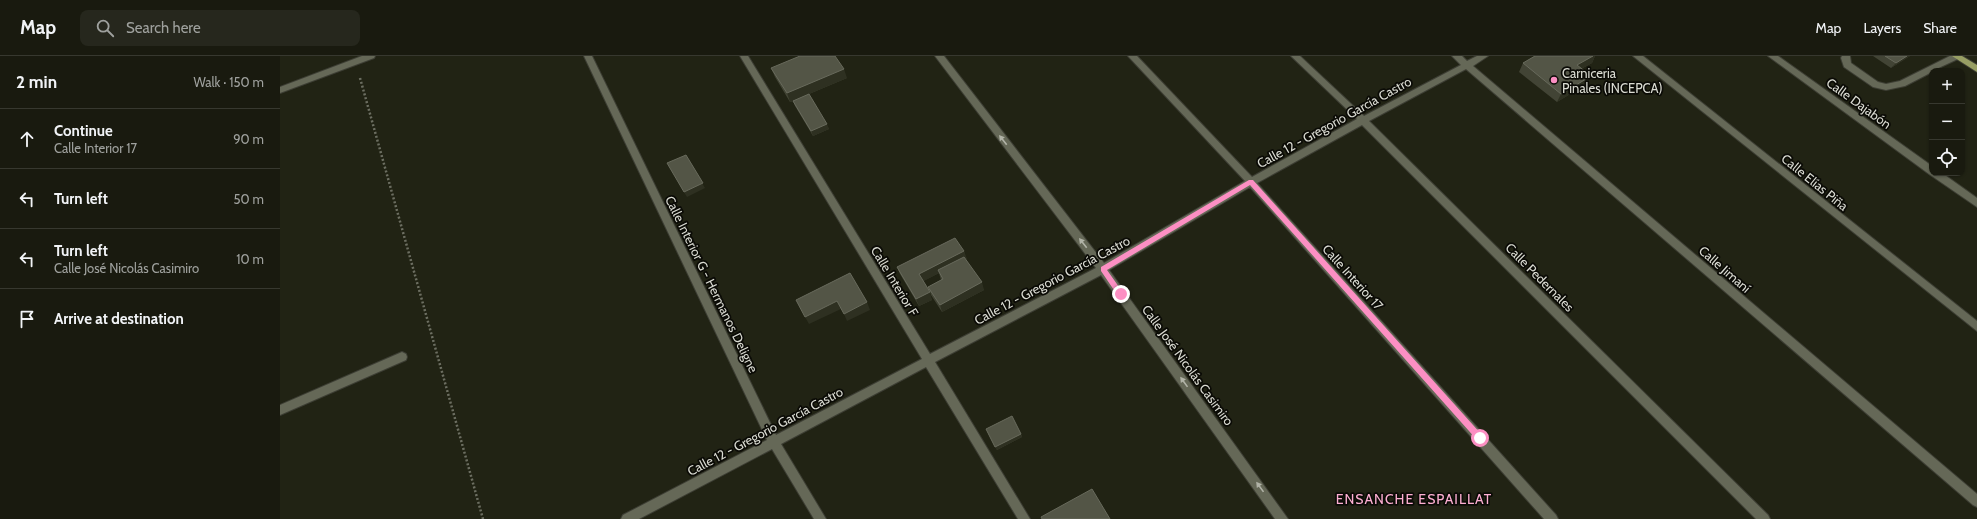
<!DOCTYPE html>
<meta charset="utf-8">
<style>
:root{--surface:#191a0f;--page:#26271d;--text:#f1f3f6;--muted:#9fa19e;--line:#37382f}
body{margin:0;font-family:Cabin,sans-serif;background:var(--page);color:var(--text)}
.controls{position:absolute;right:12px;top:12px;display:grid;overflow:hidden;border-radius:8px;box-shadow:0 1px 3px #0004}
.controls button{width:36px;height:36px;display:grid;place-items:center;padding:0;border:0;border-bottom:1px solid var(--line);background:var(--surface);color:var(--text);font:20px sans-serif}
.stop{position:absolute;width:12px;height:12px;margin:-9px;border:3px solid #fc8fc3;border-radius:50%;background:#fff}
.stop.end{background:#fc8fc3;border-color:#fff;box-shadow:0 1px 4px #0008}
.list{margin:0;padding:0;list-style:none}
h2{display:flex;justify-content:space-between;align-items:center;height:52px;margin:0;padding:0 16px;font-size:17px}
h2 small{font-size:13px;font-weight:400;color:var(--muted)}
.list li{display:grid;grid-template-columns:26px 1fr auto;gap:12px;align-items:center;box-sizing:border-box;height:60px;padding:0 16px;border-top:1px solid var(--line)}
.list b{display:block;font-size:15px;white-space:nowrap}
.list p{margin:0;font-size:13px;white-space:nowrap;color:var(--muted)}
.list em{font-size:13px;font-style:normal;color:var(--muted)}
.icon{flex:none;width:22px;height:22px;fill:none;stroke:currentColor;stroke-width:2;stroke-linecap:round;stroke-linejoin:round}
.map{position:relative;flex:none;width:1697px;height:463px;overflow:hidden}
header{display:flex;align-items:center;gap:24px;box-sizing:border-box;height:56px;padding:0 20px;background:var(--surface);border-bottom:1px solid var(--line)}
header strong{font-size:19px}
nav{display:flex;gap:22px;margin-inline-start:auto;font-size:14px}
.search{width:280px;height:36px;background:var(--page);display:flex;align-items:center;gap:10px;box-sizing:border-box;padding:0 14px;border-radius:8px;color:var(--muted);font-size:15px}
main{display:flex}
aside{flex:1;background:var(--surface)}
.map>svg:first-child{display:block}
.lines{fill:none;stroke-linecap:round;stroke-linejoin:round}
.service-casing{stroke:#3d3e34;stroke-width:2}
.minor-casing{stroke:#3d3e34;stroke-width:2}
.primary-casing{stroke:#3d3e34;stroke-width:2}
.path{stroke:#6c6e61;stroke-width:2.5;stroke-dasharray:2 2;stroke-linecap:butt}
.service{fill:#656857;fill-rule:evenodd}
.minor{fill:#656857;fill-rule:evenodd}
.primary{fill:#989f64;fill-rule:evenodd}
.wall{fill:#424435}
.shaded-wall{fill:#2e3021}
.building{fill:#535546;stroke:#686a5c}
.oneway{fill:#b1b3a7}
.route{fill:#fc8fc3}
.poi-dot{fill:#fc8fc3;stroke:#0b0b06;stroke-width:1.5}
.labels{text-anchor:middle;stroke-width:3.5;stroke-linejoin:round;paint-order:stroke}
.poi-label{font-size:13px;fill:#dadbd2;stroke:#0b0b06;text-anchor:start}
.street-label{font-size:13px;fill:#dadbd2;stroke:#0b0b06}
.neighbourhood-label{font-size:14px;letter-spacing:1px;fill:#fdafd2;stroke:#0b0b06}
</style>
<header>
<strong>Map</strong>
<div class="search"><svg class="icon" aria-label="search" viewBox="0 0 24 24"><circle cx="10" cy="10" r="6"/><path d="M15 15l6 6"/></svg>Search here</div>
<nav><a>Map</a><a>Layers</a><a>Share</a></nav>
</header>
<main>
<aside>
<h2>2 min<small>Walk · 150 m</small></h2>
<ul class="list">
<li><svg class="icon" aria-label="ahead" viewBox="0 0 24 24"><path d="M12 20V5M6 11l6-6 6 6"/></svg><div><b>Continue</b><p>Calle Interior 17</p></div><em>90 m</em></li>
<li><svg class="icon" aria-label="left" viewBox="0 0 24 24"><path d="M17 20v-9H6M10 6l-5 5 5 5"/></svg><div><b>Turn left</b></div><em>50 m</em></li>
<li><svg class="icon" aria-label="left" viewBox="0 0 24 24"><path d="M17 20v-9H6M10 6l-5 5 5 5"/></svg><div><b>Turn left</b><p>Calle José Nicolás Casimiro</p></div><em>10 m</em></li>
<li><svg class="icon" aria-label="arrive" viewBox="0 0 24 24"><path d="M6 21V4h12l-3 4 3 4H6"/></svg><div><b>Arrive at destination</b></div></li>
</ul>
</aside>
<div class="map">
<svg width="1697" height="463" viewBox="0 0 1697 463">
<rect width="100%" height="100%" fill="#212314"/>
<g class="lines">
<defs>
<path id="service" d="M1562 0H1570L1571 7 1598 26 1606 28 1620 25 1670 0H1681L1680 2 1652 15V16L1625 30 1606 34 1593 31 1564 11 1561 2Z"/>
<path id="minor" d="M82 0H95L94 2 0 37V31Z
M304 0H312L496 379 642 303 460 0H468L650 298 816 212 655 0H664L824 207 965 125 848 0H857L972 121 1077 63 1011 0H1020L1084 60 1181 9 1172 0H1182L1187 5 1197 0H1208L1193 10 1697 438V451L1693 449 1186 13 1089 65 1488 459 1490 463H1476L1082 69 977 127 1276 459 1278 463H1264L970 131 829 214 1008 463H995L821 219 655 306 750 463H738L646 311 501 388 546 463H534L492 393 359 463H341L343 459 487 384Z
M1353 0H1363L1697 265V275Z
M1488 0H1498L1652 110V117H1662L1697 142V151L1649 118Z
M122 296 126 298 127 301 126 304 0 359V349Z"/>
<path id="primary" d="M1672 0H1682L1697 9V16Z"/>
</defs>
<use href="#service" class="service-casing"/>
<use href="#minor" class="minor-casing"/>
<use href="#primary" class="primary-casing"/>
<path class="path" d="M80 22 203 463"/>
<use href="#service" class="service"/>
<use href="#minor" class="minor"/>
<use href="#primary" class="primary"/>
</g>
<path class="wall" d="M1255 0H1315L1312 7 1301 13 1311 20 1305 29 1277 46 1239 16 1243 7Z
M1593 0H1630L1611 12Z
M491 12 567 22 529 38 549 73 533 80 515 50 513 45 510 46 495 21Z
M684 195 686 204 704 234 662 256 651 239 648 231 661 224 659 217 643 225 652 244 639 250 620 218 617 211Z
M706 373 741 378 742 381 717 394Z"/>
<path class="shaded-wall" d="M1313 0H1315L1312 7 1292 18 1297 9Z
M1627 0H1630L1611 12 1616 7Z
M564 13 567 22 510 46 507 37Z
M1311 20 1305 29 1277 46 1281 38Z
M547 68 549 73 533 80 531 75Z
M406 99 425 132 407 141 404 136Z
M684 195 687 203 660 217 658 214 659 217 642 226 639 218Z
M702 226 704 234 662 256 660 249Z
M650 236 652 244 639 250 636 243Z
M557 245 561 253 529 268 525 261Z
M587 246 590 254 567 265 564 258Z
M741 378 742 381 717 394 715 391Z"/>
<path class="building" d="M520 0H555L564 13 507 37 491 12Z
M1255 0H1313L1297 9 1311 20 1281 38 1243 7Z
M1605 0H1627L1616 7Z
M529 38 547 68 531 75 513 45Z
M406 99 423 127 404 136 387 107Z
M675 182 684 195 639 218 650 236 636 243 617 211Z
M684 201 702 226 660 249 648 231 663 223 658 214Z
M570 217 587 246 564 258 557 245 525 261 516 244Z
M732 360 741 378 715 391 706 373Z
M812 433 830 463H762L761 461Z"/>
<defs><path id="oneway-solid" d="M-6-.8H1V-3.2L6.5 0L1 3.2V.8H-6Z"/></defs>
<g class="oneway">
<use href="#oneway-solid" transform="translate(723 84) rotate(-128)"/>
<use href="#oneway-solid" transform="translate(803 187) rotate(-128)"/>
<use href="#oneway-solid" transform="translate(904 326) rotate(-126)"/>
<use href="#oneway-solid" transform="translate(980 431) rotate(-126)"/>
</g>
<path class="route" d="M969 124H973L1202 379V384H1197L970 129 827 214 844 238 841 241 838 240 821 215V211Z"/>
<circle class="poi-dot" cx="1274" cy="24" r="4"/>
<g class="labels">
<g class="poi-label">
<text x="1282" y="22">Carniceria<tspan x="1282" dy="15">Pinales (INCEPCA)</tspan></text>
</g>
<g class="street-label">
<text transform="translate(1579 47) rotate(36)" y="5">Calle Dajabón</text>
<text transform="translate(1054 66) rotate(-29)" y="5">Calle 12 - Gregorio García Castro</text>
<text transform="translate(1535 126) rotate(39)" y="5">Calle Elías Piña</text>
<text transform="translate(1445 213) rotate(41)" y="5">Calle Jimaní</text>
<text transform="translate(1073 221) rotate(48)" y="5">Calle Interior 17</text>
<text transform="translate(1260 221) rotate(45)" y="5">Calle Pedernales</text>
<text transform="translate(772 224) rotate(-28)" y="5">Calle 12 - Gregorio García Castro</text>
<text transform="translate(615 225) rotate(59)" y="5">Calle Interior F</text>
<text transform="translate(432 228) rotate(64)" y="5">Calle Interior G - Hermanos Deligne</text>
<text transform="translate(908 309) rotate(54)" y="5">Calle José Nicolás Casimiro</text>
<text transform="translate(485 375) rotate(-28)" y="5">Calle 12 - Gregorio García Castro</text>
</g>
<g class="neighbourhood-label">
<text x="1134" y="448">ENSANCHE ESPAILLAT</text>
</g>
</g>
</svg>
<div class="controls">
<button>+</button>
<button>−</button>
<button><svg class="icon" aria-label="locate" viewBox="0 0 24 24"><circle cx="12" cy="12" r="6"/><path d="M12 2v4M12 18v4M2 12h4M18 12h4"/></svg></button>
</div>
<div class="stop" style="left:1200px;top:382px"></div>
<div class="stop end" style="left:841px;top:238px"></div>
</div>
</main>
